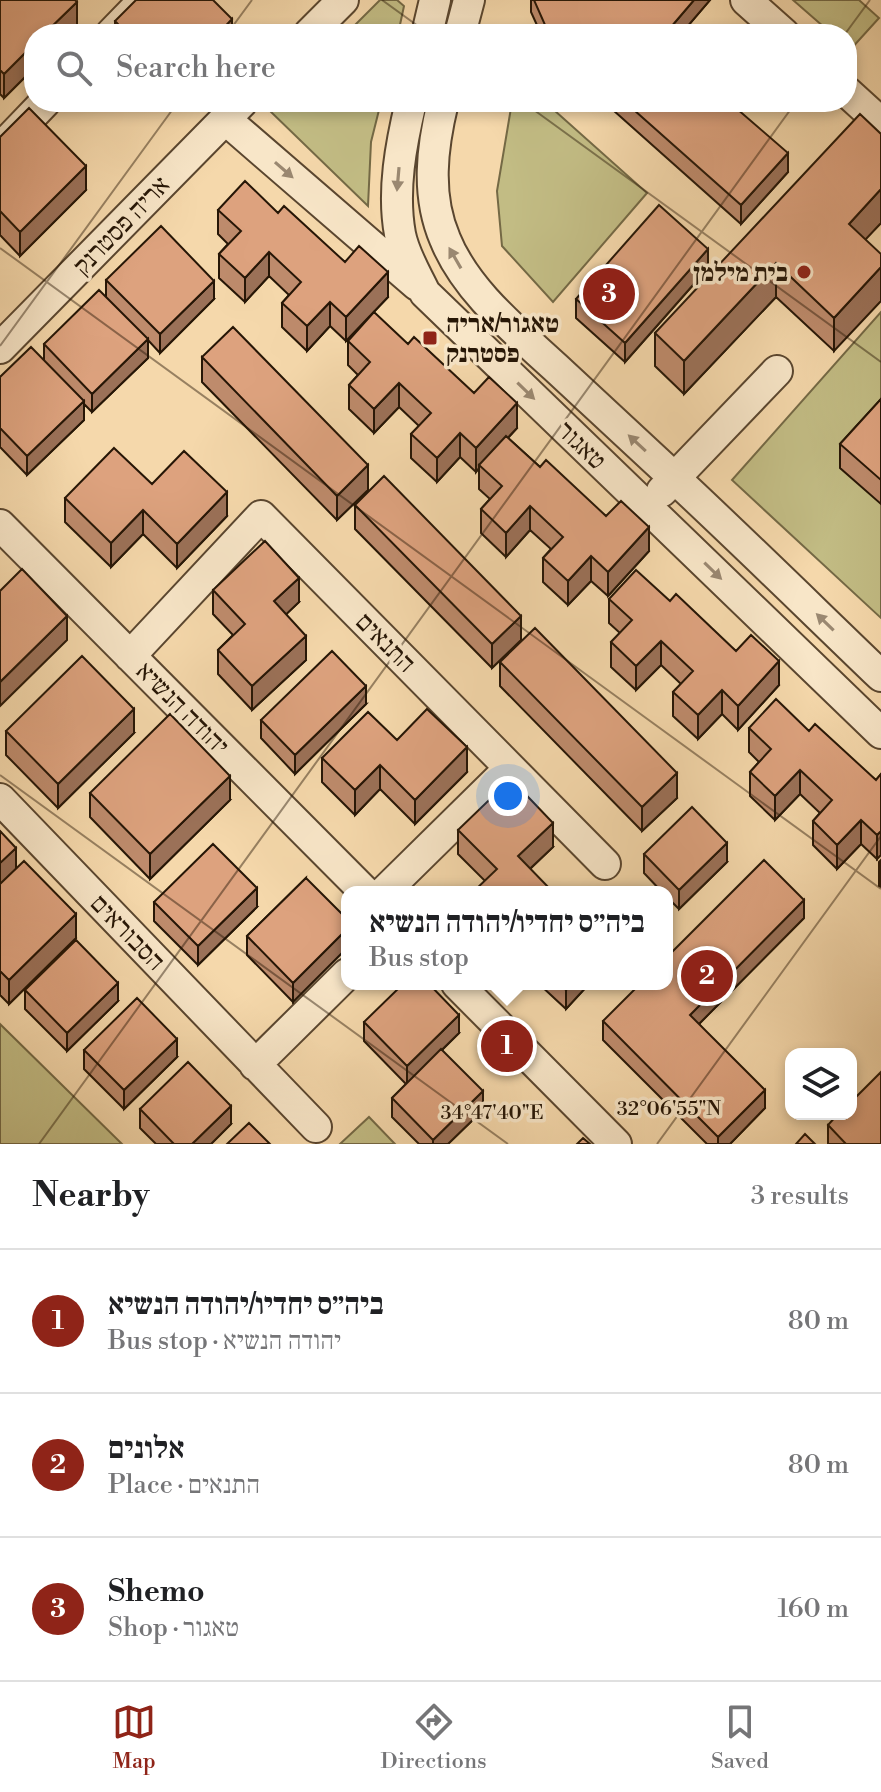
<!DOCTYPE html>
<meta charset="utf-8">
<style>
:root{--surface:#fff;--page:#f2f2f2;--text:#202124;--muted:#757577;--line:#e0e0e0;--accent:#8f2418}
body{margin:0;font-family:"Libre Bodoni","Frank Ruhl Libre",serif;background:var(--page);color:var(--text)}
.controls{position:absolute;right:24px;bottom:24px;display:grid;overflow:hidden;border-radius:16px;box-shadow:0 4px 12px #0003}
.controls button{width:72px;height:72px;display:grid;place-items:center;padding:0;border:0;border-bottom:2px solid var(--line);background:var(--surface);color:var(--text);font:40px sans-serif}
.you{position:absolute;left:508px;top:796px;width:28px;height:28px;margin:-20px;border:6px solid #fff;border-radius:50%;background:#1a73e8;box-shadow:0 0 0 12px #1a73e833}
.badge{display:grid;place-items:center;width:52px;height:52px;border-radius:50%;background:var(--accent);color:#fff;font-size:26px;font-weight:700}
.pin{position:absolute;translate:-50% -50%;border:4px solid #fff;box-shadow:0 2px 8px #0006}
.popup{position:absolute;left:341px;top:886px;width:332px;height:104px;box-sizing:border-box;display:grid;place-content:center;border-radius:16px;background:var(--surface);filter:drop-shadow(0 2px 6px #0005);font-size:26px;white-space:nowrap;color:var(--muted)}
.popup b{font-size:30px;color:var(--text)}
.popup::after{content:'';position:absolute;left:50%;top:100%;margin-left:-16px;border:16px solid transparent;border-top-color:var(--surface)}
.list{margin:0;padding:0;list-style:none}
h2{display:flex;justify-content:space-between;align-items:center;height:104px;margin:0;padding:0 32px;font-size:34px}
h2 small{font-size:26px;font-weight:400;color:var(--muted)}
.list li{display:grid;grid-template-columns:52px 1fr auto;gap:24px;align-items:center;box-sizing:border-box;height:144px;padding:0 32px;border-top:2px solid var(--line)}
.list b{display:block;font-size:30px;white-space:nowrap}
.list p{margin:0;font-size:26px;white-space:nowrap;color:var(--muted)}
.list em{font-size:26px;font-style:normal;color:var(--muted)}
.icon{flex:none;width:44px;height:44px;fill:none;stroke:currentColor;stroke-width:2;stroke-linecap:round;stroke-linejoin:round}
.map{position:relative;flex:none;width:881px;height:1144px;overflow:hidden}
.search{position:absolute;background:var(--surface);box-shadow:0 4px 12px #0003;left:24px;right:24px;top:24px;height:88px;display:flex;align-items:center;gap:20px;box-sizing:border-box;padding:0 28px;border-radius:32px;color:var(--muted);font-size:30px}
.sheet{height:536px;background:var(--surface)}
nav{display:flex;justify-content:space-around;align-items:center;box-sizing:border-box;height:112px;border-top:2px solid var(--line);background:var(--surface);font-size:22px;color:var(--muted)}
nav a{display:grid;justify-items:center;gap:4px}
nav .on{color:var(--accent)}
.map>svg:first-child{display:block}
.green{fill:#c2bc84;stroke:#746945;stroke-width:2}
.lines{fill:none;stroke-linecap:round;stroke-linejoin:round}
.minor-casing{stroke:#5a462f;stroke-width:34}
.minor{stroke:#f8e6c8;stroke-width:30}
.wall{fill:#be8b6c;stroke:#261606;stroke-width:2}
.shaded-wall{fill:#9b7158;stroke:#261606;stroke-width:2}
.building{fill:#dda27e;stroke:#261606;stroke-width:2}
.oneway{fill:#9a8871}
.ticks{fill:none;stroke:#261606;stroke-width:2;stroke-opacity:0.45}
.poi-dot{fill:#8f2418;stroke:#f8e6c8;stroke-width:3}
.labels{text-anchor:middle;stroke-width:7;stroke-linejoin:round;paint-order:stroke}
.street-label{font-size:26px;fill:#261606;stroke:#f8e6c8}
.poi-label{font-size:26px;font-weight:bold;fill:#261606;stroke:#f8e6c8;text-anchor:end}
.ticks-label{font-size:20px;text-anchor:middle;fill:#261606;stroke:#f8e6c8;stroke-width:7;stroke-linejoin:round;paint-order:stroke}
</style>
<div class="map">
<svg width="881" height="1144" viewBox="0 0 881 1144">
<rect width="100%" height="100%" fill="#f5d8ab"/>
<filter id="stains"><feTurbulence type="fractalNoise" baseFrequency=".0025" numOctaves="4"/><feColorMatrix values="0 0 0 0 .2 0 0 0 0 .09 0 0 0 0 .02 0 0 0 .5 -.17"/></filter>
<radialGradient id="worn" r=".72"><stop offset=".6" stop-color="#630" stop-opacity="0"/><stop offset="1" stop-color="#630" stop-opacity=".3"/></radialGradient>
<path class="green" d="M380 0H397L404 6 398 34H346Z
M793 0H859L879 18 850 50 847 47V34H832Z
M278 102H381L371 142 368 206 270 111Z
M512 102H545L647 193 553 302 502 246 497 191Z
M881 312V618L732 480Z
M0 1024 122 1144H0Z
M369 1117 395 1144H340Z"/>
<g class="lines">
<defs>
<path id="minor" d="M746 0 784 34
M111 34 144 0
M309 34 343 0
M427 34 435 0
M460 34 469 0
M847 92 881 123
M411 102C401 144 392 191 400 234 404 255 416 274 425 293L881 733
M443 102C432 147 426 195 445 239 466 291 515 330 555 367 587 397 620 427 653 458 730 529 805 603 881 676
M225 119 417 285
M0 149 45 102
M0 348 242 102
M662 491 777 371
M0 525 365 892
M130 656 261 516 605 864
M0 799 316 1127
M384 892 510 768
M457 984 616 1144
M255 1065 347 974"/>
</defs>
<use href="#minor" class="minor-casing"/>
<use href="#minor" class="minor"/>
</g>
<path class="wall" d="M0 0 77 26 69 34H34V68L4 98 0 94Z
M531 0H710L681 34H541L531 12Z
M115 21 232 34H115Z
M604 102H729L788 172 741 224Z
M881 134V223L865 239 834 351 776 297 684 394 655 366V333Z
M0 137 86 190 20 256 0 235Z
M218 210 278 213 345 262 388 297 346 341 330 326 307 351 282 327V303L289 295 269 276 245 302 219 278V254L228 244 218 234Z
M708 268 625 362 576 318V299Z
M106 280 214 299 160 353 148 340V358L92 412 84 404V420L27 475 0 447V377L44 360V344L106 297Z
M348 341 408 344 474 393 517 428 508 438 540 467 606 516 649 551 608 596 591 581 568 605 543 582V558L551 549 530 530 506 557 481 533V509L490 499 479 489V468L476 472 460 457 437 482 411 458V434L419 426 399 407 374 433 349 409V385L358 375 348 365Z
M202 357 368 490 337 520 202 382Z
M881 399V504L840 468V444Z
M152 484 227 516 177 568 143 534 111 567 65 522V498Z
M355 505 521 640 492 668 355 529Z
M213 590 299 602 286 614 306 660 252 710 218 674V650L233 635 213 614Z
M609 599 670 601 736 651 779 685 738 730 722 714 698 739 673 716V692L681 684 661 665 636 690 611 667V642L620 633 609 623Z
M500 662 677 798 642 831 500 686Z
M366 704 295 774 261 738V720Z
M749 728 809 731 876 780 881 774 877 859 861 844 837 869 813 845V821L820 813 800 794 775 820 750 796V772L759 762 749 752Z
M6 731 134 733 58 808 6 755Z
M397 740 467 772 415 824 380 789 355 815 322 782V758Z
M90 793 230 800 150 879 90 817Z
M458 830 553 847 530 869 485 881 458 854Z
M0 831 16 868 76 938 9 1004 0 995Z
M644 854 727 862 679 909 667 897V892H662L644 873Z
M881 860V887L879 886V862Z
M306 878 293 1002 247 955V936Z
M154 902 257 907 198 965 154 921Z
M804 918 699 1024 765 1108 730 1144H707L603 1040V1021Z
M539 984H589L566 1009Z
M25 990 118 1001 67 1051 25 1009Z
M364 1022 459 1033 442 1050 483 1110 448 1144H419L392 1117V1098L406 1084 364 1041Z
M84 1050 177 1057 124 1109 84 1069Z
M140 1109 231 1124 211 1144H156L140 1128Z
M828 1125 881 1144H828Z"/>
<path class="shaded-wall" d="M694 0H710L681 34H665Z
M77 2V26L69 34H44Z
M232 19V34H218Z
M34 44V68L4 98V74Z
M788 153V172L741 224V205Z
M86 166V190L20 256V232Z
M881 189V223L849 257V224Z
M708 249V268L625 362V343Z
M269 252V276L245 302V278Z
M776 263V297L684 394V361Z
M881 267V301L834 351V318Z
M388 272V297L346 341V317Z
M214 281V299L160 353V334Z
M330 302V326L307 351V326Z
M148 339V358L92 412V394Z
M399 383V407L374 433V409Z
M84 401V420L27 475V456Z
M517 403V428L481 466 479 465V468L476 472V448Z
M460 433V457L437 482V458Z
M368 465V490L337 520V496Z
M227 492V516L177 568V544Z
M530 506V530L506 557V533Z
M143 510V534L111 567V543Z
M649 527V551L608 596V572Z
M591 556V581L568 605V581Z
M299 578V602L274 626V601Z
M67 616V640L0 706V682Z
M521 616V640L492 668V644Z
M306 636V660L252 710V686Z
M661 641V665L636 690V666Z
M779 661V685L738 730V706Z
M366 686V704L295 774V755Z
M722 690V714L698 739V715Z
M134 709V733L58 808V784Z
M467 747V772L415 824V800Z
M380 765V789L355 815V790Z
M800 770V794L775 820V796Z
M677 773V798L642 831V807Z
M230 776V800L150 879V854Z
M861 820V844L837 869V845Z
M553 823V847L518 880V856Z
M881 831V855L877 859V835Z
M727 843V862L679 909V890Z
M16 848V872L0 888V863Z
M257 888V907L198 965V946Z
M804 900V918L690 1033V1015Z
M76 914V938L9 1004V980Z
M347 929V948L293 1002V983Z
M118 983V1001L67 1051V1033Z
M571 984H589L566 1009V990Z
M459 1015V1033L407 1084V1066Z
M177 1039V1057L124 1109V1090Z
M765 1090V1108L730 1144H718V1137Z
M483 1091V1110L448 1144H433V1140Z
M231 1106V1124L211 1144H192Z"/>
<path class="building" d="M0 0H75L77 2 44 34H34V44L4 74 0 70Z
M136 0H213L232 19 218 34H127L115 21Z
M534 0H694L665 34H549Z
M625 102H729L788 153 741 205Z
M29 108 86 166 20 232 0 211V137Z
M860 114 881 134V189L849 224 881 254V267L834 318 776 263 684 361 655 333Z
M245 181 278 213 284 206 345 262 359 246 388 272 346 317 330 302 307 326 282 303 301 282 269 252 245 278 219 254 241 231 218 210Z
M659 205 708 249 625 343 576 299Z
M161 226 214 281 160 334 106 280Z
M99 290 148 339 92 394 44 344Z
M374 312 408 344 414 337 474 393 489 377 517 403 476 448 460 433 437 458 411 434 431 413 399 383 374 409 349 385 370 362 348 341Z
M233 327 368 465 337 496 202 357Z
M31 347 84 401 27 456 0 428V377Z
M881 399V480L840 444Z
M506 436 540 467 546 460 606 516 621 501 649 527 608 572 591 556 568 581 543 558 563 537 530 506 506 533 481 509 502 486 479 465Z
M114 448 152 484 184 451 227 492 177 544 143 510 111 543 65 498Z
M384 476 521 616 492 644 355 505Z
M265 541 299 578 274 601 306 636 252 686 218 650 245 624 213 590Z
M22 569 67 616 0 682V591Z
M636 570 670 601 676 594 736 651 751 635 779 661 738 706 722 690 698 715 673 692 693 671 661 641 636 666 611 642 632 620 609 599Z
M535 628 677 773 642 807 500 662Z
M332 651 366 686 295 755 261 720Z
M82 656 134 709 58 784 6 731Z
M776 699 809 731 815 724 876 780 881 774V831L877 835 861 820 837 845 813 821 832 800 800 770 775 796 750 772 771 749 749 728Z
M427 709 467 747 415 800 380 765 355 790 322 758 368 712 397 740Z
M170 714 230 776 150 854 90 793Z
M511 779 553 823 518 856 553 892H473L497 869 458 830Z
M692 807 727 843 679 890 644 854Z
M0 831 16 848 0 863Z
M213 844 257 888 198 946 154 902Z
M764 860 804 900 690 1015 765 1090 718 1137 603 1021 640 984H667V957Z
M24 861 76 914 9 980 0 971V884Z
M306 878 347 919V929L293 983 247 936Z
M76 940 118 983 67 1033 25 990Z
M403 984H429L459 1015 407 1066 364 1022Z
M559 984H571L566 990Z
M137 998 177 1039 124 1090 84 1050Z
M441 1049 483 1091 433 1140 392 1098Z
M188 1062 231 1106 192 1144H174L140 1109Z
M881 1072V1144H846L828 1125 838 1114H851V1102Z
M249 1123 270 1144H227Z
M805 1134 815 1144H796Z
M583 1138 590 1144H577Z"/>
<defs><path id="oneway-solid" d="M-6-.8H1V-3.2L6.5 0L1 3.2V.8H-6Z" transform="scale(2)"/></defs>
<g class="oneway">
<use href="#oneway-solid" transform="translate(284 170) rotate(41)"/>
<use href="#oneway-solid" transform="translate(398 179) rotate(95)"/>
<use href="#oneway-solid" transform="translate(455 258) rotate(-120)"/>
<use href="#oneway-solid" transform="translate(526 391) rotate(44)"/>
<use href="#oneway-solid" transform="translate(637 443) rotate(-137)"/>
<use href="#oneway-solid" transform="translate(713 571) rotate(44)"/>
<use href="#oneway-solid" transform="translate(825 622) rotate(-136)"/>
</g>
<path class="ticks" d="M382 0 429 34M227 34 252 0M845 34 870 0M523 102 881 362M0 248 881 889M0 346 178 102M0 775 508 1144M39 1144 796 102M657 1144 881 836"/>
<g class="poi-dot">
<circle cx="804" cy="272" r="8"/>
<rect x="422" y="330" width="16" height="16" rx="4"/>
</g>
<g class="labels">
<g class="street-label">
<text transform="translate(121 225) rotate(-46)" y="9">אריה פסטרנק</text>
<text transform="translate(582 445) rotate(44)" y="9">טאגור</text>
<text transform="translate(386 642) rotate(45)" y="9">התנאים</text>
<text transform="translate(183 708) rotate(45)" y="9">יהודה הנשיא</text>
<text transform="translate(128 932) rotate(46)" y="9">הסבוראים</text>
</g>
<g class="poi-label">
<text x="788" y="281">בית מילמן</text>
<text x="446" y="332" text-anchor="start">טאגור/אריה<tspan x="446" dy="30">פסטרנק</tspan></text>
</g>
</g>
<g class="ticks-label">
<text x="669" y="1115">32°06'55"N</text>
<text x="492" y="1119">34°47'40"E</text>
</g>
<rect width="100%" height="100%" filter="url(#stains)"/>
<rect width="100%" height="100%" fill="url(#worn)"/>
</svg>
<div class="controls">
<button><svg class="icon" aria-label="layers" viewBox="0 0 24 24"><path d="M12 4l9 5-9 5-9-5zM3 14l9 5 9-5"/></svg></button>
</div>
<div class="you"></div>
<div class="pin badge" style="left:507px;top:1046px">1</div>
<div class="popup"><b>ביה״ס יחדיו/יהודה הנשיא</b>Bus stop</div>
<div class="pin badge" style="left:707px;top:976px">2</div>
<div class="pin badge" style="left:609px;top:294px">3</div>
<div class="search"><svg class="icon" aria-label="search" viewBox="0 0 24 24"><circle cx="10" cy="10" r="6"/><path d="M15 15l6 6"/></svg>Search here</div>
</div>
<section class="sheet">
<h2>Nearby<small>3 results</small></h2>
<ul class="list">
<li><span class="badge">1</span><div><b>ביה״ס יחדיו/יהודה הנשיא</b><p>Bus stop · יהודה הנשיא</p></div><em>80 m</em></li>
<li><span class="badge">2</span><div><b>אלונים</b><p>Place · התנאים</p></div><em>80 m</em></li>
<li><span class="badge">3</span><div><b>Shemo</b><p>Shop · טאגור</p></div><em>160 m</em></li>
</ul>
</section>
<nav>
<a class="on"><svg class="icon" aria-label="map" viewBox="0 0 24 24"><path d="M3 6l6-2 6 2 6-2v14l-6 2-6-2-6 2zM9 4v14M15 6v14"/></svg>Map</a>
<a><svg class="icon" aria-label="directions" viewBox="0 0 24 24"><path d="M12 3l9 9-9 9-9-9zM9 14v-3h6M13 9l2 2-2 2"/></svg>Directions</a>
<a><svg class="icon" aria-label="saved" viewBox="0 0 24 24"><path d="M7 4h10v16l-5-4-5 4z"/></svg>Saved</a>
</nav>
